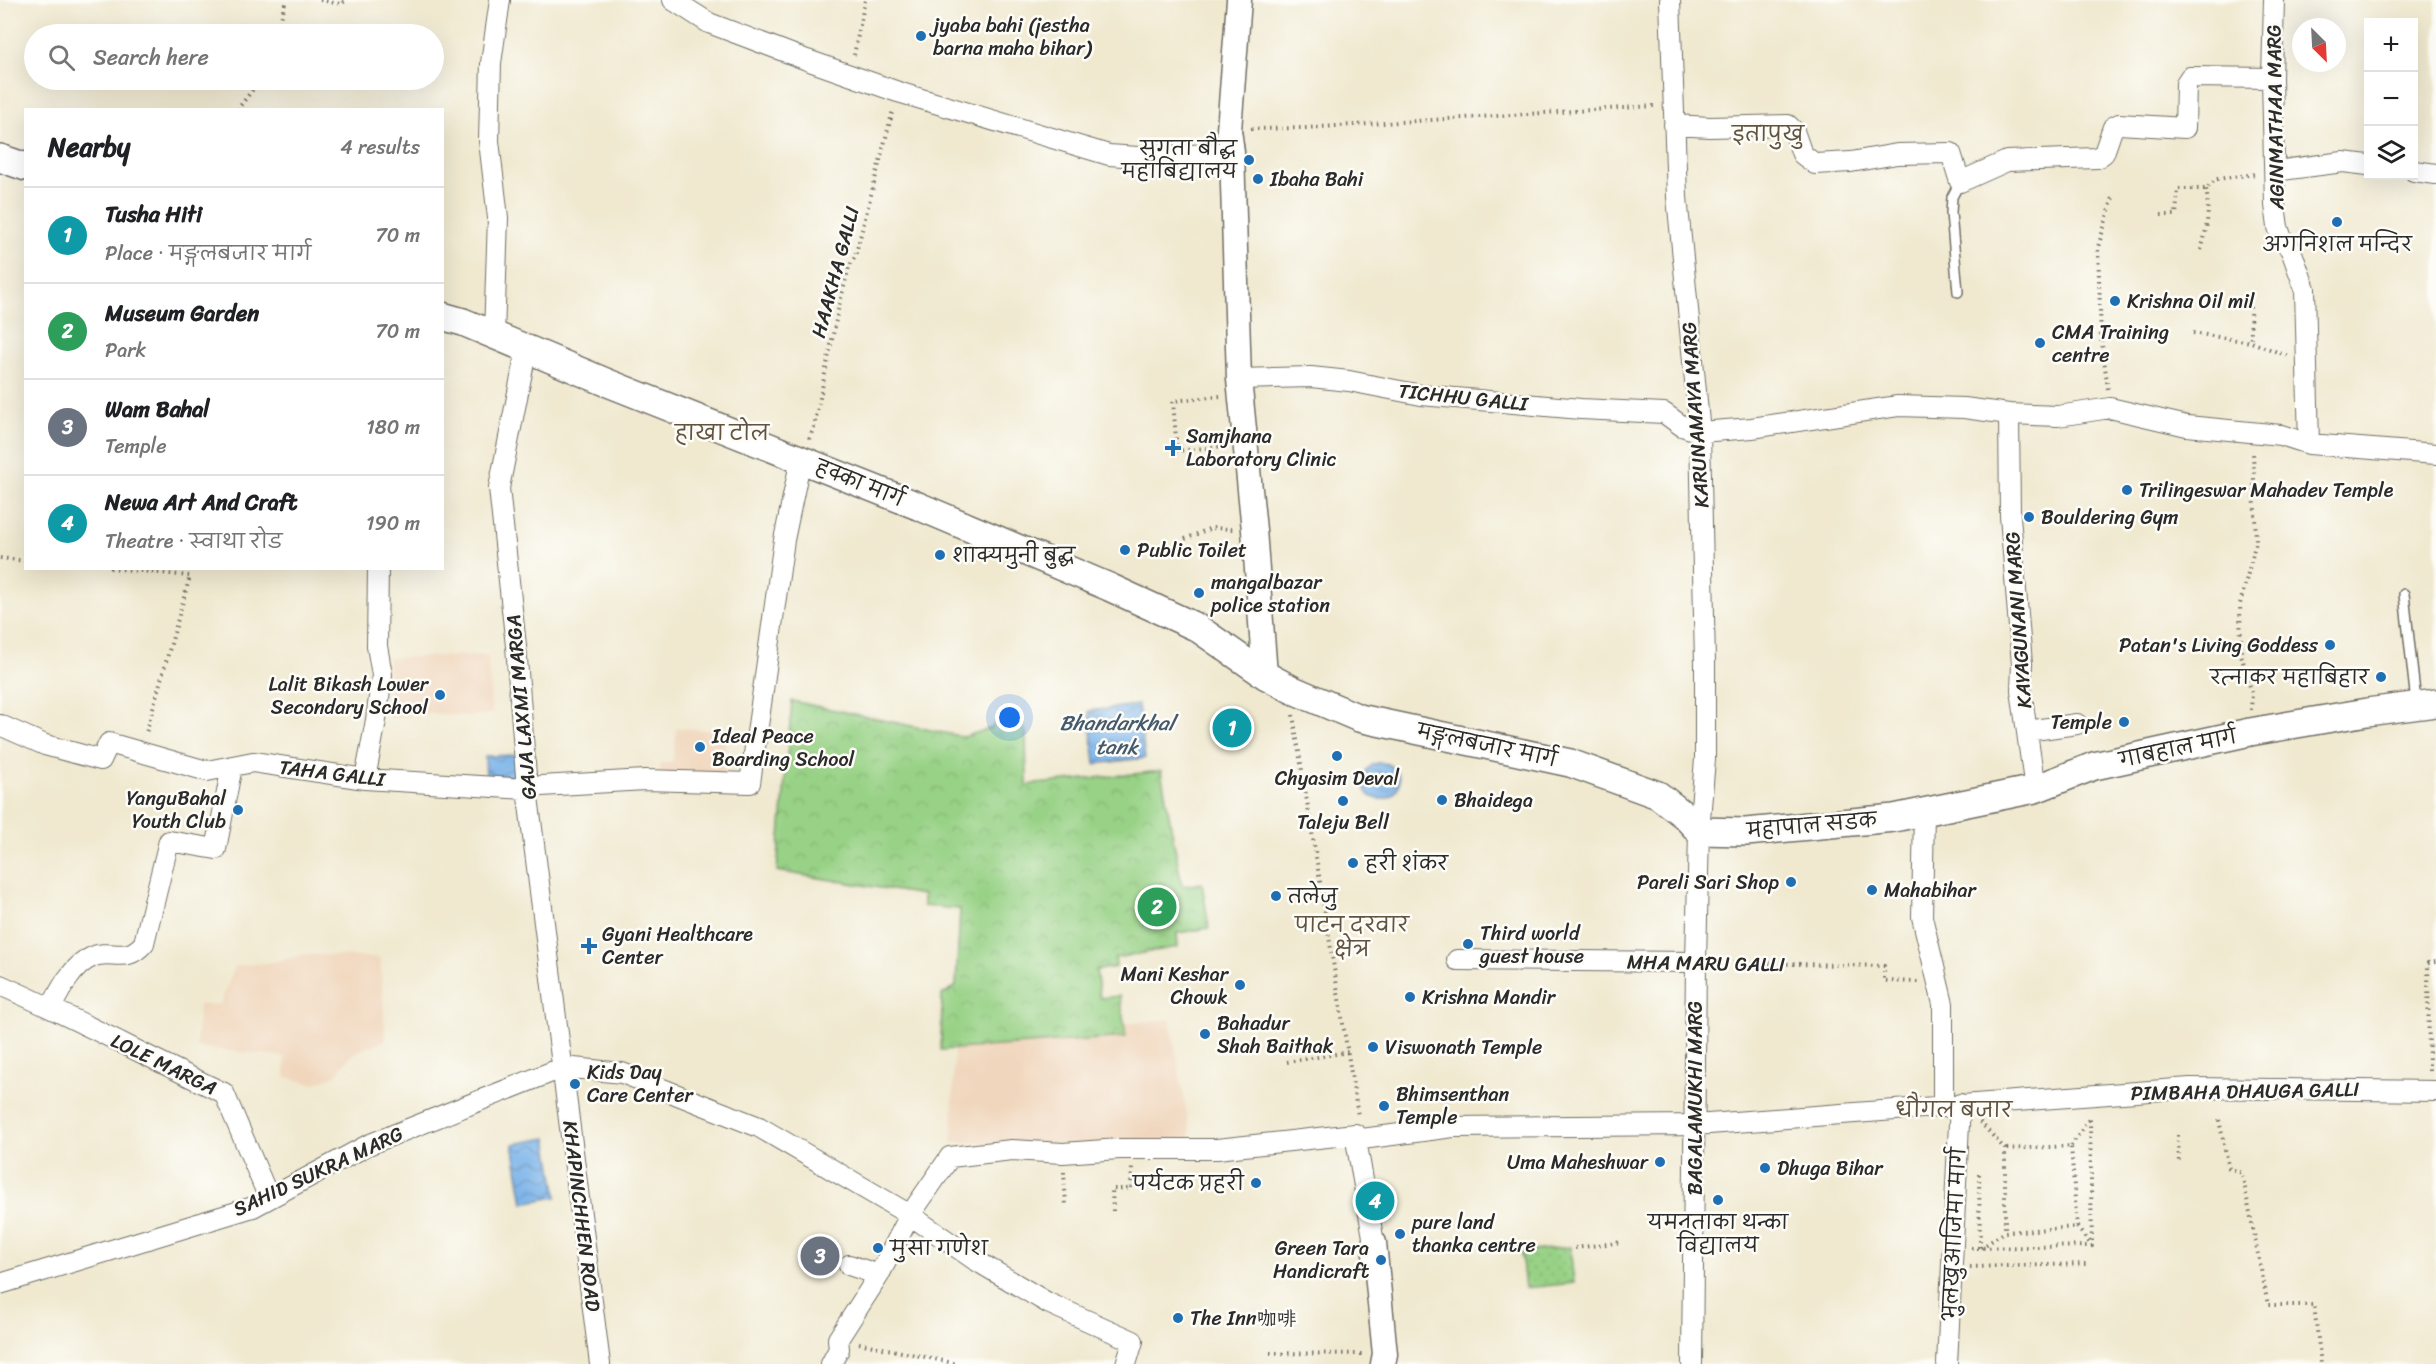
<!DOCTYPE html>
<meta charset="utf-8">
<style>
:root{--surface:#fff;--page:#f6f6f6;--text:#202124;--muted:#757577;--line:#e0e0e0;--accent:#db2777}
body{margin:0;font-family:Sriracha,"LXGW WenKai TC","Playpen Sans Deva",sans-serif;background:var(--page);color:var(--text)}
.controls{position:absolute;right:18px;top:18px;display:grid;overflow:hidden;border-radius:0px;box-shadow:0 6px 24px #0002}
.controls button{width:54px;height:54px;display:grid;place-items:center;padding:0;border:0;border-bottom:2px solid var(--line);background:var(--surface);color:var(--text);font:30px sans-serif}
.compass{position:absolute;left:2292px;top:18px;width:54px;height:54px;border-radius:50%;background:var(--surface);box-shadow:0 6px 24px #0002;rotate:156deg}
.you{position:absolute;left:1010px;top:718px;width:21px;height:21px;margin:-15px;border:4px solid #fff;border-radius:50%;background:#1a73e8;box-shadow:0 0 0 9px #1a73e833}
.badge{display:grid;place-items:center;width:39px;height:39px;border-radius:50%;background:var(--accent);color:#fff;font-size:20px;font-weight:700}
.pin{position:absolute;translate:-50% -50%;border:3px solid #fff;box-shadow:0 2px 6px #0006}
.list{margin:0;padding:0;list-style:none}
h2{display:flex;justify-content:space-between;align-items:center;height:78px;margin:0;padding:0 24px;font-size:26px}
h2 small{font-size:20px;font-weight:400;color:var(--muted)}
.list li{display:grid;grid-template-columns:39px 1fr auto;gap:18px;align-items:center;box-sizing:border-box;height:96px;padding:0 24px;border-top:2px solid var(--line)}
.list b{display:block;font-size:22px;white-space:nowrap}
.list p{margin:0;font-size:20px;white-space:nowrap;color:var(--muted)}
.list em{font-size:20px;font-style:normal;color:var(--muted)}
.icon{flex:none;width:33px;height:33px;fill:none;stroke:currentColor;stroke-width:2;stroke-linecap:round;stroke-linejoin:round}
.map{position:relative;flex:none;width:2436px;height:1364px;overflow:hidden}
.search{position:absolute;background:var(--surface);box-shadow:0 6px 24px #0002;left:24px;top:24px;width:420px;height:66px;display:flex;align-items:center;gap:15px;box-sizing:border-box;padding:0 21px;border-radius:33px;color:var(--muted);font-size:22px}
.panel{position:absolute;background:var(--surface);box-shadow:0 6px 24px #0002;left:24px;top:108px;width:420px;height:462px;border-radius:0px}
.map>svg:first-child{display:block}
.built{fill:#f0d6bc}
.grass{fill:url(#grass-dots);stroke:#627e58;stroke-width:1.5}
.park{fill:url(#park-crowns);stroke:#627e58;stroke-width:1.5}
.water{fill:url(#water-waves);stroke:#526e8a;stroke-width:1.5}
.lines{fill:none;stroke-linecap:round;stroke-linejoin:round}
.service-casing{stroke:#706e65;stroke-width:12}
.minor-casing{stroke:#706e65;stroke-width:22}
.tertiary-casing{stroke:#706e65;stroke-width:27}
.secondary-casing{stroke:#706e65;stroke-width:30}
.path{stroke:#706e65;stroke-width:4;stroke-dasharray:1.5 4.5;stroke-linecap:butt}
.service{stroke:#fff;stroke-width:9}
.minor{stroke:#fff;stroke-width:20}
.tertiary{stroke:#fff;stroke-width:24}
.secondary{stroke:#fff;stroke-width:27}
.poi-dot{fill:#1f6fb2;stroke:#fdfcf7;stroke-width:2}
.labels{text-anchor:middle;stroke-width:5;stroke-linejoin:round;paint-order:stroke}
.poi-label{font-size:20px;fill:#2b2b2b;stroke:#fdfcf7;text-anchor:start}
.street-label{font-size:20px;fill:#2b2b2b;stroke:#fdfcf7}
.neighbourhood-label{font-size:21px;fill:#605342;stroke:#fdfcf7}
.water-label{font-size:21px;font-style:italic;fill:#465a6e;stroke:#fdfcf7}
</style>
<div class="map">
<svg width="2436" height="1364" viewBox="0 0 2436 1364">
<defs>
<pattern id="grass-dots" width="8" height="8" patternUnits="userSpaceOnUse" patternTransform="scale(1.5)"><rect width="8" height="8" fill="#98d286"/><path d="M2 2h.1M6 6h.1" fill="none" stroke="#83b474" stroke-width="1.8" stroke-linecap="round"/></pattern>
<pattern id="park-crowns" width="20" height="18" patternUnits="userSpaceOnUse" patternTransform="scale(1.5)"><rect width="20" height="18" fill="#98d286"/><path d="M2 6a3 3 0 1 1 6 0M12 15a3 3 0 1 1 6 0" fill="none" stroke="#83b474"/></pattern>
<pattern id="water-waves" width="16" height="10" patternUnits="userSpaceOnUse" patternTransform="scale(1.5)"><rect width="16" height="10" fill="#79b2e9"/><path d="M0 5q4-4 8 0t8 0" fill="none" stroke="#6391bd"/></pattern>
</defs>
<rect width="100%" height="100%" fill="#fdfcf7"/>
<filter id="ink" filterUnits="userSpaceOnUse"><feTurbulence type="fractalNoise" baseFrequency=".0167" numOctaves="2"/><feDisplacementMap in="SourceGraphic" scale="12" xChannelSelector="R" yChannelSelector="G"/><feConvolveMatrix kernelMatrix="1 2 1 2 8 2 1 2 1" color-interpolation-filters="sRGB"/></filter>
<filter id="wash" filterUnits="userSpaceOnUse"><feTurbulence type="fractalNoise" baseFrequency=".008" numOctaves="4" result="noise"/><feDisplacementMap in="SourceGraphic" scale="24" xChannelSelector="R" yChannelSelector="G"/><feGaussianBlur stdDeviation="1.35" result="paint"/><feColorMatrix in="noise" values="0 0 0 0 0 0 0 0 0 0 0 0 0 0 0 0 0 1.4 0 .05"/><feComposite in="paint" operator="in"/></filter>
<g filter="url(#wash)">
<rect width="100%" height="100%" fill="#f0e9d0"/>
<path class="built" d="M488 655 492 713 474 716 415 713 399 718H390L387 658Z
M677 728 726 731 724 782 661 780 660 763H672Z
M305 954 380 958 386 1040 356 1052 346 1061 337 1074 315 1084 285 1077V1057L196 1047 199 1005 220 1004 235 966 268 963Z
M1170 1019 1192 1143 1063 1146 952 1142 954 1042Z"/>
<path class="grass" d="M1570 1247 1574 1283 1525 1288 1521 1252Z"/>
<path class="park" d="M792 701 964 737 991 728 1003 713 1016 716 1026 732 1027 785 1161 771 1182 886 1202 883 1209 928 1177 933 1178 947 1115 958 1116 967 1096 970 1100 998 1120 996 1126 1037 941 1050 942 995 956 986 960 909 923 906V895L777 871Z"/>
<path class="water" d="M1138 705 1145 758 1095 764 1089 711Z
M519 755 520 779 486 780 485 756Z
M1363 781a18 18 0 1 1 36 0a18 18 0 1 1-36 0Z
M547 1138 557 1197 523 1203 513 1144Z"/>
</g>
<g filter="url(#ink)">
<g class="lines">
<defs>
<path id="service" d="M1958 292 1951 213 1952 197 1960 182
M2404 594 2416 702"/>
<path id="minor" d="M673 0 709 23 807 60 898 92 1109 155 1152 158 1232 152
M1670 0 1677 197 1700 432 1705 663V759L1699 831 1696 962 1692 1364
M2274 0 2272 78 2275 205 2278 227 2282 239 2291 250 2305 289 2309 444
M1674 125 1710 127 1788 125 1794 131 1802 154 1815 164 1851 162 1897 154 1951 153 1960 182 2007 161 2097 158 2104 153 2113 127 2119 124 2185 128 2186 83 2190 77 2272 78
M2275 171 2343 162 2368 165
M2414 171 2436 174
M494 335 498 218 489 141 491 63 500 0
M527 347 499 488 516 646 527 789 600 1364
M1239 379 1311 377 1349 381 1421 395 1581 409 1664 413 1682 426 1700 432 1752 428 1898 406 1964 408 2009 414 2058 416 2110 408 2187 426 2281 435 2309 444 2436 454
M2009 414 2010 516 2022 664 2021 690 2035 789
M0 725 45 745 101 760 109 743 207 771 253 762 365 779 527 789 541 786 645 780 750 783 784 540 801 458
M2027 731 2077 724
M365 779 376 720 382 675 377 646 378 568
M1924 812 1922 917 1943 1004V1105
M1457 960 1696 962
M0 985C76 1018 149 1058 224 1093L269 1198
M51 1008C60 990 72 966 92 957 110 948 126 965 144 943L169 841 216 849 232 766
M1355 1134 1362 1139 1453 1127 1695 1125 2190 1088 2436 1091
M1355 1134 1374 1243
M849 1265 879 1275
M0 1284 253 1207 368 1145 564 1067 622 1073 759 1127 910 1215 975 1260 1048 1303 1133 1341 1126 1364
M831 1364 839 1349 838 1339 879 1275 910 1215 950 1157 1012 1150 1063 1153 1119 1149H1217L1355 1134
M1947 1364 1960 1104"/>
<path id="tertiary" d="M1239 0 1229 130 1232 152 1239 379 1254 530 1265 675
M1374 1243 1385 1354 1383 1364"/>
<path id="secondary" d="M0 158 26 167
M442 316 463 322 608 383 918 506 1109 587 1196 627 1265 675 1293 690 1359 718 1570 763 1658 795 1685 816 1699 831 1746 832 1894 818 2035 789 2094 766 2250 732 2367 712 2436 703"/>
</defs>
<use href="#service" class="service-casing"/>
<use href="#minor" class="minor-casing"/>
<use href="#tertiary" class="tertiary-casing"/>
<use href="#secondary" class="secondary-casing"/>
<path class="path" d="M320 0 341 4 346 0
M277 34 286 0
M854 55 865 0
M237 110 260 80
M1251 129 1305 128 1654 106
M2161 215H2176L2178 189H2206L2216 179 2256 174
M2201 250C2207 230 2210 210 2206 189
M2250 307 2251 342 2288 356
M2193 333 2251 342
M2108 389 2101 338 2098 247 2113 197
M1220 396 1173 401 1177 451 1224 446
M809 439 814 427 839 306 849 267 855 257 893 110
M1185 539 1211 528 1233 529
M0 558 26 561
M110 568 190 576 146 733
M2251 710 2252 694 2241 654 2240 604 2256 542 2253 451
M1293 715 1358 1116
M1715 962 1884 966V981L1919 982
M1287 1062 1348 1052
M2429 1071 2428 963 2436 962
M2219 1120 2229 1168 2242 1173 2268 1305H2314L2321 1364
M1980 1122 2005 1149V1232L2077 1227 2071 1146 2005 1149
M2178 1135 2179 1165
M2071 1146 2089 1119
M1064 1172 1066 1206
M1979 1174 1980 1249
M1113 1211 1112 1189H1131L1132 1168
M2077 1227 2092 1246
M1575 1248 1622 1242
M1971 1248 2092 1246 2090 1118H2087
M1981 1248 2005 1232
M1970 1267 2086 1264
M859 1343 958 1364
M1270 1353 1363 1354"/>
<use href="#service" class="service"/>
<use href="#minor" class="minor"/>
<use href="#tertiary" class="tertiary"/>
<use href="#secondary" class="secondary"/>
</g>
</g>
<g class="poi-dot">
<circle cx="921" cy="36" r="6"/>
<circle cx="1249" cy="160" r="6"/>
<circle cx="1258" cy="179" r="6"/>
<circle cx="2337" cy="222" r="6"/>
<circle cx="2115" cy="301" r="6"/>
<circle cx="2040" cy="343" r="6"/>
<path d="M1170 439h6v6h6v6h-6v6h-6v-6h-6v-6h6z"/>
<circle cx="2127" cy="490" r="6"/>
<circle cx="2029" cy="517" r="6"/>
<circle cx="1125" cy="550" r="6"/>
<circle cx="940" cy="555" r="6"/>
<circle cx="1199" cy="593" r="6"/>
<circle cx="2330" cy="645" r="6"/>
<circle cx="2381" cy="677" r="6"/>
<circle cx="440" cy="695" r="6"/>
<circle cx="2124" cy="722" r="6"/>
<circle cx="700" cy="747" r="6"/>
<circle cx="1337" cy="756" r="6"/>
<circle cx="1442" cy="800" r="6"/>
<circle cx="1343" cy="801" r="6"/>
<circle cx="238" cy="810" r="6"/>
<circle cx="1353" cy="863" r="6"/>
<circle cx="1791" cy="882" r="6"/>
<circle cx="1872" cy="890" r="6"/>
<circle cx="1276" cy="896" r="6"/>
<circle cx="1468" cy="944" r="6"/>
<path d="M586 937h6v6h6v6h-6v6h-6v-6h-6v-6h6z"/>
<circle cx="1240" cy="985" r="6"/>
<circle cx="1410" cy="997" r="6"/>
<circle cx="1205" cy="1034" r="6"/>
<circle cx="1373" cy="1047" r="6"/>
<circle cx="575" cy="1084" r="6"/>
<circle cx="1384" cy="1106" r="6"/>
<circle cx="1660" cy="1162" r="6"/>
<circle cx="1765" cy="1168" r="6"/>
<circle cx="1256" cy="1183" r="6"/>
<circle cx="1718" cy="1200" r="6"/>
<circle cx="1400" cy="1234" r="6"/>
<circle cx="878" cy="1248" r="6"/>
<circle cx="1381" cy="1260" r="6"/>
<circle cx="1178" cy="1318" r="6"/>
</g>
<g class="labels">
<g class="poi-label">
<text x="933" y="32">jyaba bahi (jestha<tspan x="933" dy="23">barna maha bihar)</tspan></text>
<text x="1237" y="155" text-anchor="end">सुगता बौद्ध<tspan x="1237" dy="23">महाबिद्यालय</tspan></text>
<text x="1270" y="186">Ibaha Bahi</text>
<text x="2337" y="251" text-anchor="middle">अगनिशल मन्दिर</text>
<text x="2127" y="308">Krishna Oil mil</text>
<text x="2052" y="339">CMA Training<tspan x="2052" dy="23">centre</tspan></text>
<text x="1186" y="443">Samjhana<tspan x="1186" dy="23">Laboratory Clinic</tspan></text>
<text x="2139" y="497">Trilingeswar Mahadev Temple</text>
<text x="2041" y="524">Bouldering Gym</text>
<text x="1137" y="557">Public Toilet</text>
<text x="952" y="562">शाक्यमुनी बुद्ध</text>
<text x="1211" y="589">mangalbazar<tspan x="1211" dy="23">police station</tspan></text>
<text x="2318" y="652" text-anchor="end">Patan's Living Goddess</text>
<text x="2369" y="684" text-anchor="end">रत्नाकर महाबिहार</text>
<text x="428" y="691" text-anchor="end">Lalit Bikash Lower<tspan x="428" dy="23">Secondary School</tspan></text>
<text x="2112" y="729" text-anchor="end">Temple</text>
<text x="712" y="743">Ideal Peace<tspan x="712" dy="23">Boarding School</tspan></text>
<text x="1337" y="785" text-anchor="middle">Chyasim Deval</text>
<text x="226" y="805" text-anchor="end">YanguBahal<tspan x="226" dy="23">Youth Club</tspan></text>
<text x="1454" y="807">Bhaidega</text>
<text x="1343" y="829" text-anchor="middle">Taleju Bell</text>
<text x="1365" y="870">हरी शंकर</text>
<text x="1779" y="889" text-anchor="end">Pareli Sari Shop</text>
<text x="1884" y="897">Mahabihar</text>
<text x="1288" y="903">तलेजु</text>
<text x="1480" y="940">Third world<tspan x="1480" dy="23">guest house</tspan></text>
<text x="602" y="941">Gyani Healthcare<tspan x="602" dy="23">Center</tspan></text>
<text x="1228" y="981" text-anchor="end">Mani Keshar<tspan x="1228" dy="23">Chowk</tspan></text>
<text x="1422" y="1004">Krishna Mandir</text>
<text x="1217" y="1030">Bahadur<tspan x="1217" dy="23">Shah Baithak</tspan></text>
<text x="1385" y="1054">Viswonath Temple</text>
<text x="587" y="1079">Kids Day<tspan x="587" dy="23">Care Center</tspan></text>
<text x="1396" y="1101">Bhimsenthan<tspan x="1396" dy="23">Temple</tspan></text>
<text x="1648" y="1169" text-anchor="end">Uma Maheshwar</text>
<text x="1777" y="1175">Dhuga Bihar</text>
<text x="1244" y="1190" text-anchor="end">पर्यटक प्रहरी</text>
<text x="1412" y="1229">pure land<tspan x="1412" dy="23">thanka centre</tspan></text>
<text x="1718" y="1229" text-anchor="middle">यमनताका थन्का<tspan x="1718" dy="23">विद्यालय</tspan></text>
<text x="890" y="1255">मुसा गणेश</text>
<text x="1369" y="1255" text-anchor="end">Green Tara<tspan x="1369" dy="23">Handicraft</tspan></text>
<text x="1190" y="1325">The Inn咖啡</text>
</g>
<g class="street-label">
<text transform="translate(2275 117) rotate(-91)" y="7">AGINMATHAA MARG</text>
<text transform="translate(835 272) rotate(-75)" y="7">HAAKHA GALLI</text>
<text transform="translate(1463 397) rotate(6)" y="7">TICHHU GALLI</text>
<text transform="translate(1695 415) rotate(-94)" y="7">KARUNAMAYA MARG</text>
<text transform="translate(860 483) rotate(22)" y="7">हक्का मार्ग</text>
<text transform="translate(2018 620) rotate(-94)" y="7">KAYAGUNANI MARG</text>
<text transform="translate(521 707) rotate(-95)" y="7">GAJA LAXMI MARGA</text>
<text transform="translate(1487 745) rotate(12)" y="7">मङ्गलबजार मार्ग</text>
<text transform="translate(2178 748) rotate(-12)" y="7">गाबहाल मार्ग</text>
<text transform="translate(332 773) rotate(7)" y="7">TAHA GALLI</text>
<text transform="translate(1812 825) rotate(-5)" y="7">महापाल सडक</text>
<text transform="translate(1706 963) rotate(1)" y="7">MHA MARU GALLI</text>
<text transform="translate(164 1064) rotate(26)" y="7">LOLE MARGA</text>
<text transform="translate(2245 1091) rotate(-1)" y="7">PIMBAHA DHAUGA GALLI</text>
<text transform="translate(1695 1098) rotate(-90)" y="7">BAGALAMUKHI MARG</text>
<text transform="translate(318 1171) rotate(-25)" y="7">SAHID SUKRA MARG</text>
<text transform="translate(582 1216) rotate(83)" y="7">KHAPINCHHEN ROAD</text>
<text transform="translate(1954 1234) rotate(-87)" y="7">भुलखुआजिमा मार्ग</text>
</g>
<g class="neighbourhood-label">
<text x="1768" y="141">इतापुखु</text>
<text x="722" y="440">हाखा टोल</text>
<text x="1352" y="932">पाटन दरवार<tspan x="1352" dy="24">क्षेत्र</tspan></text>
<text x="1954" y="1117">धौगल बजार</text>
</g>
<g class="water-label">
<text x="1117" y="730">Bhandarkhal<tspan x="1117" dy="24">tank</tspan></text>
</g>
</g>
</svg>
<div class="controls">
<button>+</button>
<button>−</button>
<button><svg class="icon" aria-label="layers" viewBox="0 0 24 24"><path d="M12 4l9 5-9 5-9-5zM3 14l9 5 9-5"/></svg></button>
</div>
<svg class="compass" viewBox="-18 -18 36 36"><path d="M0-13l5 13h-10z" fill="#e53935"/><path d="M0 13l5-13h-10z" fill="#757577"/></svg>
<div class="you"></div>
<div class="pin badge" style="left:1232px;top:728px;background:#0f9aa8">1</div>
<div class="pin badge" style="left:1157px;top:907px;background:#2e9e5b">2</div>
<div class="pin badge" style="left:820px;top:1256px;background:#6b7280">3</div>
<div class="pin badge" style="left:1375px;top:1201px;background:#0f9aa8">4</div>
<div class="search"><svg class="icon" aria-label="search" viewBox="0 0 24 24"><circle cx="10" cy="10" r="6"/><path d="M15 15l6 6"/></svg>Search here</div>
<section class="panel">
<h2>Nearby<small>4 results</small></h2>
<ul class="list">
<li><span class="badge" style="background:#0f9aa8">1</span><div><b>Tusha Hiti</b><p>Place · मङ्गलबजार मार्ग</p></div><em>70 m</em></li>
<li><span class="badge" style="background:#2e9e5b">2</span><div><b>Museum Garden</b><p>Park</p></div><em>70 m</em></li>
<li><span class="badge" style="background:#6b7280">3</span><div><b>Wam Bahal</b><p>Temple</p></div><em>180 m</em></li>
<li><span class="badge" style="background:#0f9aa8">4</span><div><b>Newa Art And Craft</b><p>Theatre · स्वाथा रोड</p></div><em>190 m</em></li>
</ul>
</section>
</div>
